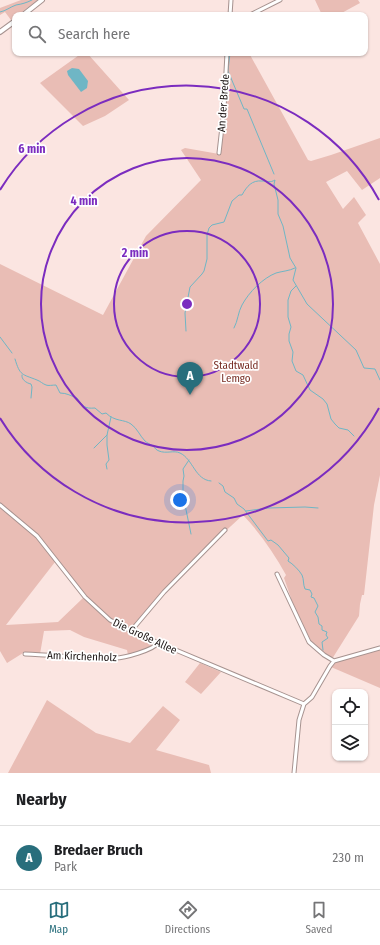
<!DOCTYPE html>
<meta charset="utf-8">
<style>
:root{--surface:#fff;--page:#f6f6f6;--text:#202124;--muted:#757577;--line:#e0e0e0;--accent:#286e7c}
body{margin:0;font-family:"Fira Sans Condensed",sans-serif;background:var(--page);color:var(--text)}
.controls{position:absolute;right:12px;bottom:12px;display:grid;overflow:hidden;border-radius:8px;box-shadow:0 1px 3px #0004}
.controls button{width:36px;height:36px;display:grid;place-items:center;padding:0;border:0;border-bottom:1px solid var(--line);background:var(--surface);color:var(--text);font:20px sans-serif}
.you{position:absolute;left:180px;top:500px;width:14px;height:14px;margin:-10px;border:3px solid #fff;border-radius:50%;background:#1a73e8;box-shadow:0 0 0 6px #1a73e833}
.badge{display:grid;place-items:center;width:26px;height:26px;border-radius:50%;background:var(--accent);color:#fff;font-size:13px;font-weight:700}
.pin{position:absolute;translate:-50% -33px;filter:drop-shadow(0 1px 2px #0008)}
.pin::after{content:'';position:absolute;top:21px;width:14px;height:12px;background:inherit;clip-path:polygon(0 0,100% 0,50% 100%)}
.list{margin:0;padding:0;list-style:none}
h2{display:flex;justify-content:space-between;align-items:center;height:52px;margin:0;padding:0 16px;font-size:17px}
h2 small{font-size:13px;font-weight:400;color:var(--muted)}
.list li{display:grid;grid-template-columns:26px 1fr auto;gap:12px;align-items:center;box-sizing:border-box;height:64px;padding:0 16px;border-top:1px solid var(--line)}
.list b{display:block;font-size:15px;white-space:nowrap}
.list p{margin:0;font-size:13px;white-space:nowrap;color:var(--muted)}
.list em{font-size:13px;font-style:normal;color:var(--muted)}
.icon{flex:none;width:22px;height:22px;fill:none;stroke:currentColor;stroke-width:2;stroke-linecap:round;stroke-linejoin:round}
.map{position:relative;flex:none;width:380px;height:773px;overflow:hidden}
.search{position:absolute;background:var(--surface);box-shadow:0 1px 3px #0004;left:12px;right:12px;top:12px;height:44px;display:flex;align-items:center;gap:10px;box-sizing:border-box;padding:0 14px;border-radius:8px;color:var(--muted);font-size:15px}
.sheet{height:116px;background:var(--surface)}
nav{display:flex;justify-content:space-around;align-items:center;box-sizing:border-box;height:56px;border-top:1px solid var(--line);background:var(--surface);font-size:11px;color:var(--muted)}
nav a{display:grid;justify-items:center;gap:2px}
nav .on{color:var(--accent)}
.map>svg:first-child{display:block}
.green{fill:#e9bdb5}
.water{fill:#6fb6c5}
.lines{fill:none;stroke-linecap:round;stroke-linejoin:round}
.stream{stroke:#6fb6c5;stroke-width:1}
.minor-casing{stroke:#a6928f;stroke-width:5}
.secondary-casing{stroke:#a6928f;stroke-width:6}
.minor{stroke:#fff;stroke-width:3}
.secondary{stroke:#fff;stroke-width:4}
.ring{fill:none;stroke:#7b2cbf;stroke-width:2}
.labels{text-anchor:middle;stroke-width:3.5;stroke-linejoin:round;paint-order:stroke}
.street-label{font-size:11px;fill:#1e1716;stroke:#fff}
.park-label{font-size:11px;fill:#792f26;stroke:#fff}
.centre{fill:#7b2cbf;stroke:#fff;stroke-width:2}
.ring-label{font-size:12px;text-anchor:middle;font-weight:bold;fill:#7b2cbf;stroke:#fff;stroke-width:3.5;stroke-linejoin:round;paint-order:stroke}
</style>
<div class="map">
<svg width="380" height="773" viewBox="0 0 380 773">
<rect width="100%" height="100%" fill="#fbe5e1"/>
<path class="green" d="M21 0H38L18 15H15V17L11 20 5 12 0 15V8Z
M315 0H358L360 3 338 15H322Z
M82 53H87L129 100 105 116 83 126 40 83Z
M228 53H249L308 160 311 161 331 155 380 138V178L362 190 347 171 326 182 343 209 354 197 366 215 358 223 380 264V475L374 505 364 595H362L360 604 359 616 332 659 311 641 290 599 291 598 284 578 286 575C274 553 260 533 243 515L195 559 130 629 110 619 86 597 51 552 49 554 55 562 6 625 58 622 83 598 108 621 155 643V645L147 649 128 655 127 650 84 637 70 630 44 631 40 654 23 653 7 663 0 651V264L103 315 146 236 201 180 181 150 185 148 219 154 226 101Z
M380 650V688L331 667 336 662Z
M200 663 221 672 201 694 185 682Z
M47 700 96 733 130 743 163 706 180 720 156 750 209 765 211 773H8Z"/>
<path class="water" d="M72 68 79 69 88 81 87 88 81 92 68 75 67 71Z"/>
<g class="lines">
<path class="stream" d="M232 3V0
M232 9V7
M0 12C6 11 10 7 16 5 22 4 26 3 32 0
M232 15V13
M230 53 228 71 244 109H247L274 174
M296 286 291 291 288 300V317L291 327 289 334V341L293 352 292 361 296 371 303 375 310 390 323 399 327 404 331 419 335 424 339 428 348 430 354 436
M234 328C238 321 238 312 242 305 249 292 263 278 276 273 283 271 289 271 295 268
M186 331 185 313 190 287 202 274 204 271 207 259V235L209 228 212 225 224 222 232 201 239 195H242C247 186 252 180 262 181 268 181 270 183 275 180L274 184 278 200V214L283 226 290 258 296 268 293 280 307 304 356 350 364 368 375 369 380 380
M0 337 12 353
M15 359C20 376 22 374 37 380 40 381 43 384 46 385 48 386 53 385 56 385L60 393C67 393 71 396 77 398 83 406 84 409 95 408L102 414 106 413C115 422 124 419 131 424 137 428 140 436 145 441 147 443 150 444 153 446 155 448 156 450 159 451 166 454 174 450 180 453 193 459 195 480 211 481
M22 375C21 379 26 383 31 384L32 387 31 398
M94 448 107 435
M189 460 183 469 184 476 183 481V495L191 534
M107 469 106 464 109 460 107 445V435L111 417
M219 483 223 486 225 492 234 498 237 504 244 509 268 541 271 540 278 545 289 558 288 561C293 564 299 570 302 575 304 579 303 585 305 589L310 590 312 594 311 597 314 598 318 606 315 612 318 617 319 624 322 626V630L327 632 326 635 328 638 322 642 323 650
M246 511 268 508 305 507 318 508"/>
<defs>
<path id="minor" d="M230 15 231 0
M250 15 280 0
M219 153 224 109 227 53
M0 505 37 536 85 597 110 620 133 632 304 704
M277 574 309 642 324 655 334 661
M131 631 164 592 225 530
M25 654C55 655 86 659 115 658 125 658 153 650 158 643
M294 773 299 720 304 704 312 697 330 666 334 661 380 648"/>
<path id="secondary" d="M23 15 42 0
M0 32 15 21"/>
</defs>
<use href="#minor" class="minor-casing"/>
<use href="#secondary" class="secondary-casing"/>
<use href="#minor" class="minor"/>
<use href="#secondary" class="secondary"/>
</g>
<g class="ring">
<circle cx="187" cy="304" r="73"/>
<circle cx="187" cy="304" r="146"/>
<path d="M379 408A219 219 0 0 1 0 418M0 190A219 219 0 0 1 379 200"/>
</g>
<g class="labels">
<g class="street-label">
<text transform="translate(223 103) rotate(-86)" y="4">An der Brede</text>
<text transform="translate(145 636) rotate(25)" y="4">Die Große Allee</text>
<text transform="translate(82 656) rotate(2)" y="4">Am Kirchenholz</text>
</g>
<g class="park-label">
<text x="236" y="369">Stadtwald<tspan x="236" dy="13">Lemgo</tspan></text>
</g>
</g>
<circle cx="187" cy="304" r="6" class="centre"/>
<g class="ring-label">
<text x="32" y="153">6 min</text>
<text x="84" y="205">4 min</text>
<text x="135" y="257">2 min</text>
</g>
</svg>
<div class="controls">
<button><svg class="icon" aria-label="locate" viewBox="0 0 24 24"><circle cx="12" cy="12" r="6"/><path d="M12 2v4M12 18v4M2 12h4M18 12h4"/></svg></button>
<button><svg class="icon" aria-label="layers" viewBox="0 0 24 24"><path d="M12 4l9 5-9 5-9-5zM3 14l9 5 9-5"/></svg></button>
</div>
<div class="you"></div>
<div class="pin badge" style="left:190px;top:395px">A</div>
<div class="search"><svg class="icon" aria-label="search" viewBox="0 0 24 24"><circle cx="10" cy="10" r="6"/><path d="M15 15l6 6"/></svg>Search here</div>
</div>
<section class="sheet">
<h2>Nearby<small></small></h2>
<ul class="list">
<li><span class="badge">A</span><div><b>Bredaer Bruch</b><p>Park</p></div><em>230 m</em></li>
</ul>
</section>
<nav>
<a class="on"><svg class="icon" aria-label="map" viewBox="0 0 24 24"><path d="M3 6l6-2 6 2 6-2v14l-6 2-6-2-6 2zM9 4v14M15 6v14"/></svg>Map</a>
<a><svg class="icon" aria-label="directions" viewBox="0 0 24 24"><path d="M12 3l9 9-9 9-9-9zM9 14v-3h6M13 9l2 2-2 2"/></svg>Directions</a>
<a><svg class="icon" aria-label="saved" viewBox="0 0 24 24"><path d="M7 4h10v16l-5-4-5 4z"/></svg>Saved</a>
</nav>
